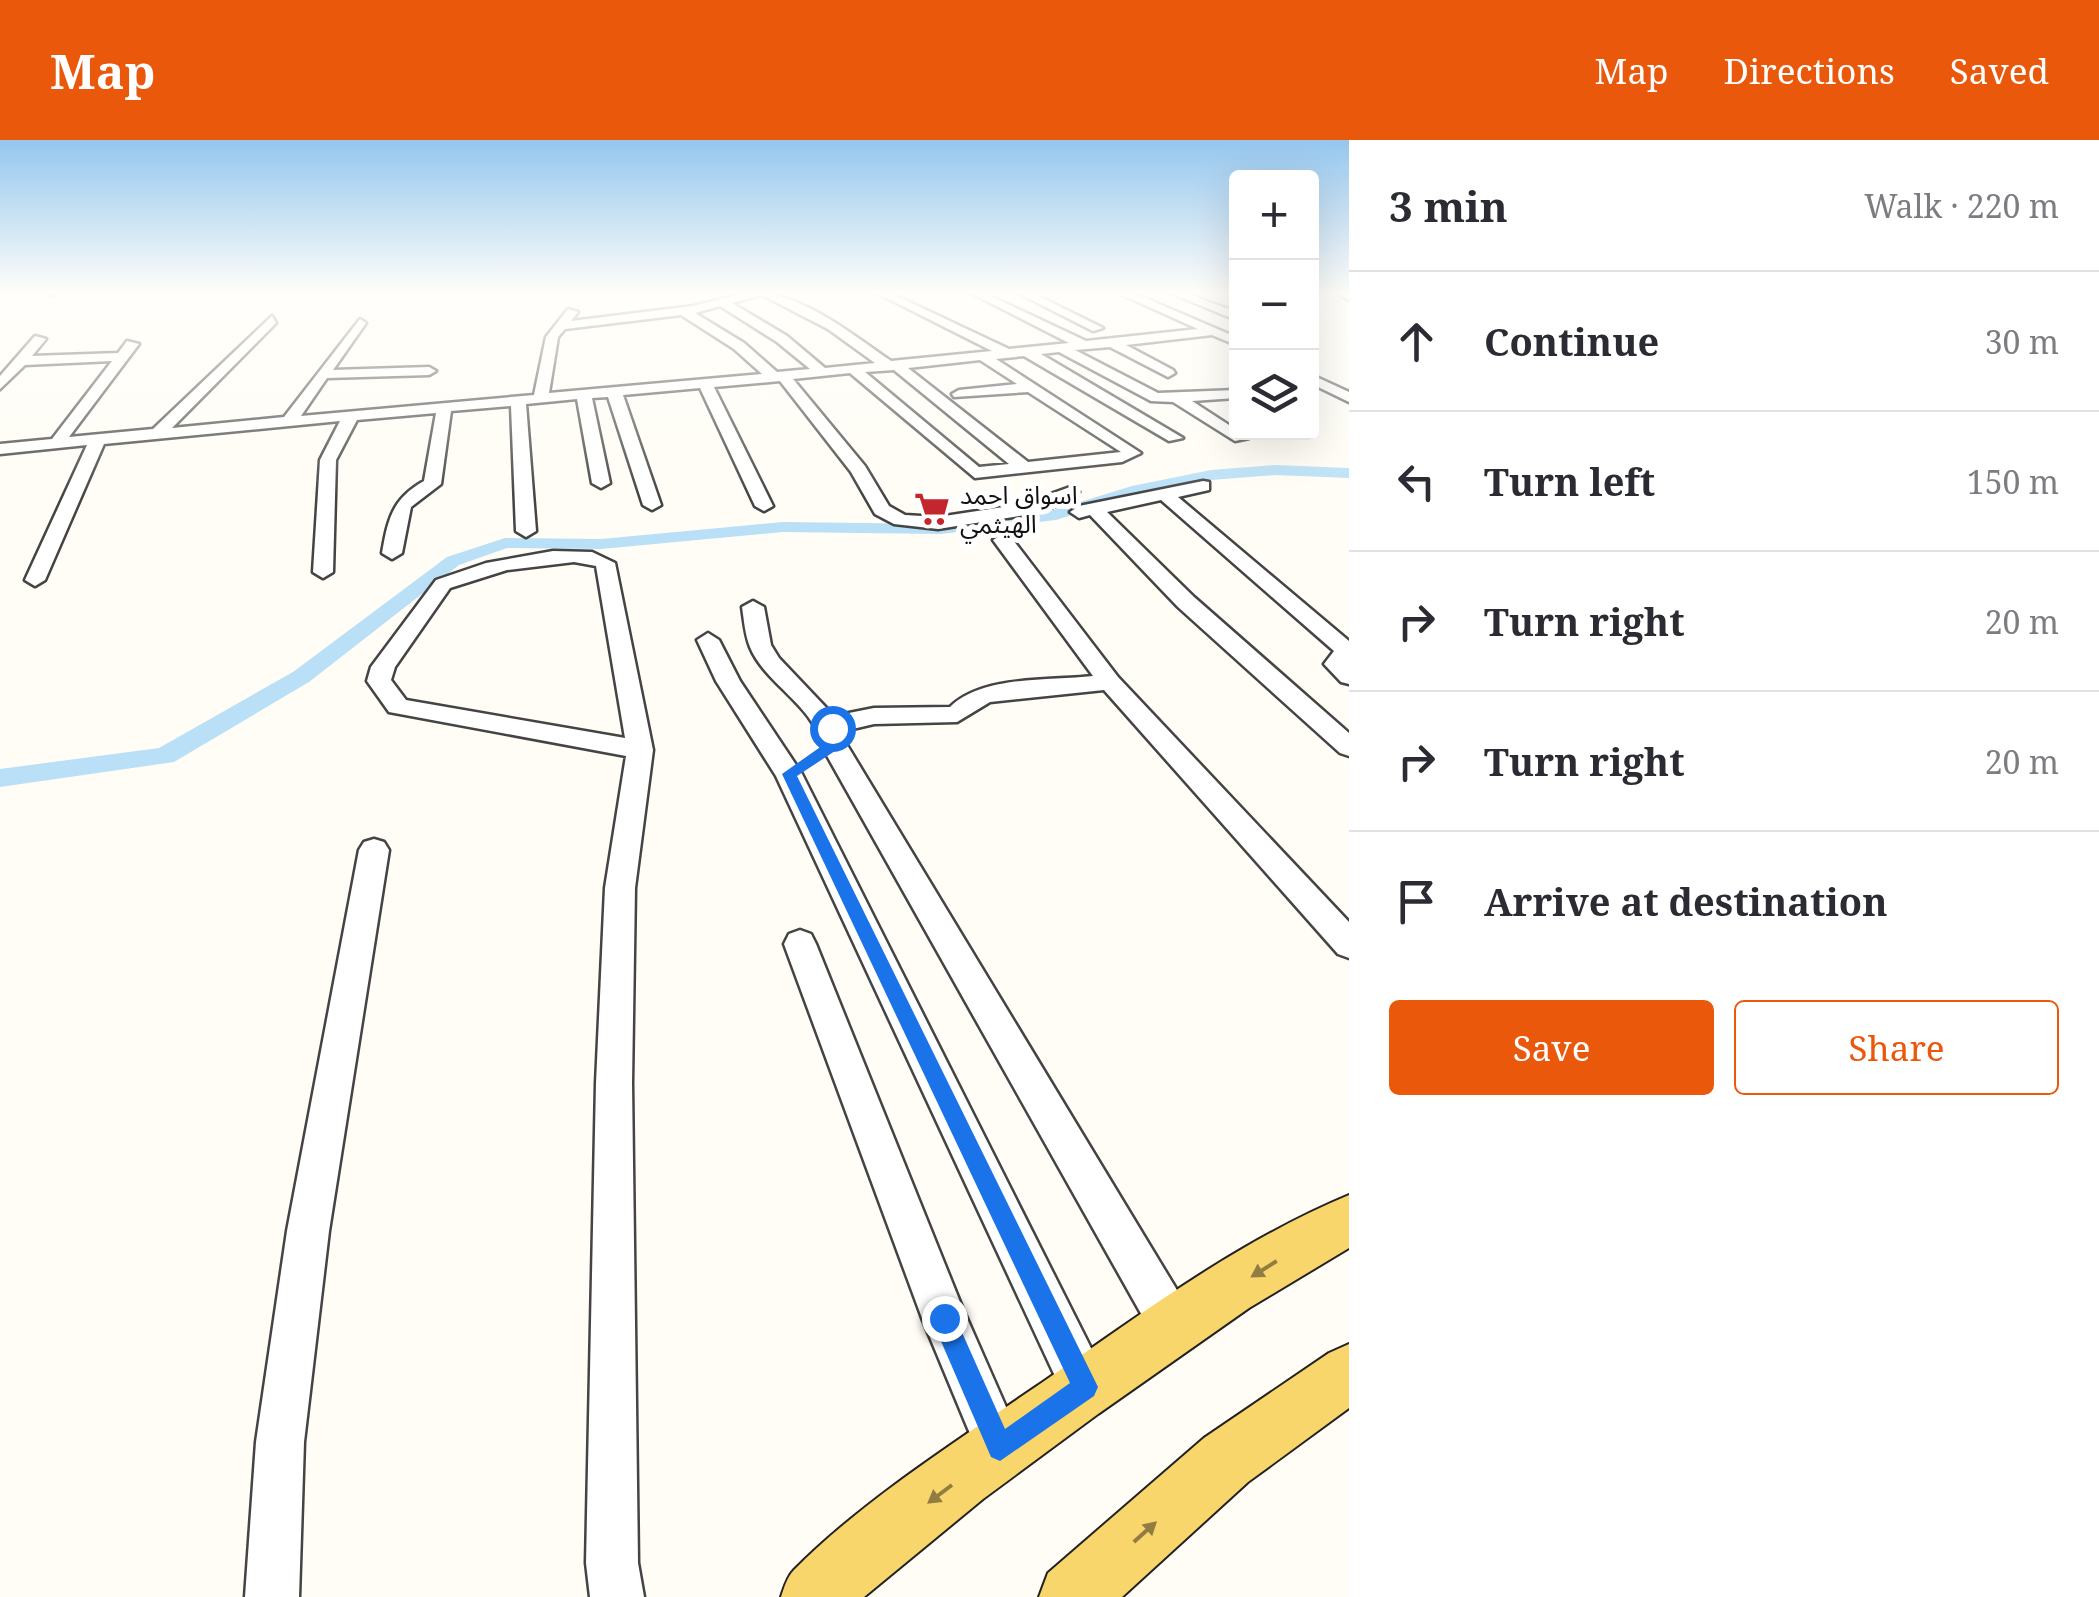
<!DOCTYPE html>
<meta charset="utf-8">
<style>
:root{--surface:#fff;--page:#f2f2f3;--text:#2b2b33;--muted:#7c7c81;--line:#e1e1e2;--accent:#ea580c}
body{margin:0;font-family:"Noto Serif","Noto Sans Arabic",serif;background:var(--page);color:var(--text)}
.controls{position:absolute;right:30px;top:30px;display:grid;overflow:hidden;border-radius:10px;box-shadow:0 10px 40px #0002}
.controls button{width:90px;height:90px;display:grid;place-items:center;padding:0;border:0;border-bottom:2px solid var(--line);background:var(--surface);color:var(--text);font:50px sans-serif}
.stop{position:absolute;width:30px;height:30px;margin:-22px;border:8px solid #1a73e8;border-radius:50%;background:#fff}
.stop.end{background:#1a73e8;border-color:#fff;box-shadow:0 2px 10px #0008}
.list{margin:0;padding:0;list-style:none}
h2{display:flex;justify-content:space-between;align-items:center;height:130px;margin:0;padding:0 40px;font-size:42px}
h2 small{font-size:32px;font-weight:400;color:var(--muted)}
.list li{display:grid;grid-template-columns:65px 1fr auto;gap:30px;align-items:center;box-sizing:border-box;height:140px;padding:0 40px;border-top:2px solid var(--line)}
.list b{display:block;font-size:38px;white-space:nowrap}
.list em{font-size:32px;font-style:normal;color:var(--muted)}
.actions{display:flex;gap:20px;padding:30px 40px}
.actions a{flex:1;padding:22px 0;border:2px solid var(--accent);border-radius:10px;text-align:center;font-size:35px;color:var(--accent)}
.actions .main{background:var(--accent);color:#fff}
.icon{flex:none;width:55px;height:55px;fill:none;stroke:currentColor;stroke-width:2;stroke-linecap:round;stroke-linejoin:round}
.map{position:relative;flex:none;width:1349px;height:1457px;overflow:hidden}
header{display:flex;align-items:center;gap:60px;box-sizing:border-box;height:140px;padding:0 50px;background:var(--accent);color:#fff}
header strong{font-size:48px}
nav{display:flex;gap:55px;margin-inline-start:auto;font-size:35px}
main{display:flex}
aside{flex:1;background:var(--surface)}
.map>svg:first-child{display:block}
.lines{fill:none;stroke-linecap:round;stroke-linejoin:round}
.canal{fill:#b9e0f7;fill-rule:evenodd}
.minor-casing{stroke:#444;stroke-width:5}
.major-casing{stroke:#222;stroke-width:4}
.minor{fill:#fff;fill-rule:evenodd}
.major{fill:#f9d66b;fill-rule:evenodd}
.oneway{fill:#917d42}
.route{fill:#1a73e8}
.labels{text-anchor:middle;stroke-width:10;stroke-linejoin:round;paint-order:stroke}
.far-poi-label{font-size:25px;fill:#111;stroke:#fff;text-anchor:start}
</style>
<header>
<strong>Map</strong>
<nav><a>Map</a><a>Directions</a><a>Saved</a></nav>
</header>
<main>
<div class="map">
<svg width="1349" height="1457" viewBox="0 0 1349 1457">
<rect width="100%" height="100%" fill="#fffdf5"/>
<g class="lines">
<path class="canal" d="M1275 325 1349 328V338L1275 335 1211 340 1141 353 1056 380 941 394 783 392 601 409 507 408 459 425 309 542 174 622 0 647V629L159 608 293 532 447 417 505 398 601 399 783 382 941 384 1054 370 1132 346 1211 330Z"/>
<defs>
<path id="minor" d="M47 152H58L59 153 53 156Z
M750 152C801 152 850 193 891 221L992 211 875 152H888L1009 209 1069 203 969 152H982L1086 201 1198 189 1116 152H1131L1236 197V205L1212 195 1126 205 1173 230 1175 233 1168 237 1110 207 1075 210 1158 253 1236 250V258L1192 261 1249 298 1235 301 1173 262 1151 261 1059 212 1041 214 1183 298 1169 301 1024 216 996 219 1141 313 1122 322 975 338 850 233 793 239 865 326 889 366 905 375 938 377 1023 364 1070 347 1079 352 1070 362 1025 375 938 389 894 384 875 374 851 332 780 241 714 247 773 366 764 371 755 366 700 248 623 255 661 365 652 370 643 365 608 257 592 258 610 343 601 348 592 343 577 259 526 264 536 391 526 397 516 391 511 266 451 271 441 344 411 367 402 413 392 419 382 413C388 379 392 359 424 341L436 273 357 280 336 320 333 432 323 438 313 432 320 320 340 281 104 304 45 440 35 446 25 440 87 305 0 314V304L52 299 112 221 25 225 0 249V236L35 196 46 199 32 216 118 213 127 201 139 204 69 297 153 289 272 176 276 183 172 288 284 277 360 179 366 183 333 230 429 227 436 231 429 235 327 238 301 276 534 255 546 197 568 169 578 172 571 181 693 166ZM762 155 828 189 875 223 825 228 787 196 732 163ZM720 166 777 202 810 229 777 232 744 203 695 173ZM681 175 734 209 762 234 549 253 558 197 565 189ZM980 220 1017 244 959 250 952 254 954 257 1028 252 1121 312 1028 322 908 228ZM894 230 1009 324 979 327 865 232Z
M1016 152H1030L1103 188 1093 191Z
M1168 152H1183L1236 172V180Z
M1334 152H1349V160Z
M1312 235 1349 252V262L1312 244Z
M1203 341 1209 342V350L1178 357 1349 501V544L1341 542 1324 524 1334 511 1161 360 1107 372 1194 457 1349 593V616L1340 613 1178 467 1090 375 1079 378 1070 372 1079 366Z
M1003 394 1010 396 1118 537 1349 782V818L1338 814 1104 550 990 562 957 582 874 584 844 591 847 605 1189 1170 1195 1186 1189 1202 1173 1208 1157 1202 821 605C815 566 765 544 750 507 745 495 744 480 742 467L753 461 764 467 771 505 779 518 834 576 874 568 950 567C983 535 1050 541 1093 536L993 400Z
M553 411 592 412 615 423 653 610 635 748 632 943 638 1423 644 1457H590L586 1423 596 943 605 748 626 616 389 572 367 541 371 527 436 440 486 423ZM574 422 596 426 625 598 406 560 391 540 395 527 450 448 507 430Z
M708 493 719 500 740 541 802 634 1102 1230 1108 1247 1102 1264 1085 1270 1068 1264 776 636 716 541 697 500Z
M374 699 384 702 389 710 329 1091 304 1302 299 1457H245L256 1302 287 1091 359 710 364 702Z
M800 790 811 794 816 804 962 1167 1024 1308 1017 1325 1000 1332 983 1325 922 1178 784 804 789 794Z"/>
<path id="major" d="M1349 1055V1108L1249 1168 1098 1274 983 1359 864 1457H781C784 1448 787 1437 794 1430 861 1362 958 1300 1037 1246 1137 1177 1236 1102 1349 1055Z
M1349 1204V1268L1248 1342 1122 1457H1039L1048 1433 1204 1298 1329 1213Z"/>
</defs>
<use href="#minor" class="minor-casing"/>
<use href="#major" class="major-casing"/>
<use href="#minor" class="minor"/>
<use href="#major" class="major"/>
</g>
<defs><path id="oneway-solid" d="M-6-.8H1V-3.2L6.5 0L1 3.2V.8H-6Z" transform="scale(2.5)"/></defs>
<g class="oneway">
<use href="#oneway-solid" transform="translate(1264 1129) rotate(148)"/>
<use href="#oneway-solid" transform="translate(940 1354) rotate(143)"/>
<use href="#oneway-solid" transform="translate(1145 1392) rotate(-42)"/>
</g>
<linearGradient id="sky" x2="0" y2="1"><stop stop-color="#95c6ee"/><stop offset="0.43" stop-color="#fffefa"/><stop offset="1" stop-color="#fffefa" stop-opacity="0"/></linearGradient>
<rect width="1349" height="356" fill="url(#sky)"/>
<path class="route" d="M832 583 838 588V609L797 636 1098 1247 1094 1256 1000 1321 991 1317 931 1178 935 1170 944 1166 952 1170 1005 1289 1070 1243 782 634 826 603 825 588Z"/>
<defs>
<symbol id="supermarket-bare" viewBox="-9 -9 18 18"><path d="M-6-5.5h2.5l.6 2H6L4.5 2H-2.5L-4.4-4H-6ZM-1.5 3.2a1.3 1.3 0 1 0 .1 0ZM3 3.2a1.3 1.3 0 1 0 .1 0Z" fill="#c4262e" stroke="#fff" stroke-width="2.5" paint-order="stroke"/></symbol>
</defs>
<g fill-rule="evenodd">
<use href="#supermarket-bare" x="907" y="344" width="50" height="50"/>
</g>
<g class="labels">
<g class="far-poi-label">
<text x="960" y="364">اسواق احمد<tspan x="960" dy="29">الهيثمي</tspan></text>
</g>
</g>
</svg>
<div class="controls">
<button>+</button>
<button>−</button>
<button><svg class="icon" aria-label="layers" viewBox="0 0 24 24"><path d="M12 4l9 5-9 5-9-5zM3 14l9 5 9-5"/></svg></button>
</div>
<div class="stop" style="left:832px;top:588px"></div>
<div class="stop end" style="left:944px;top:1178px"></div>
</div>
<aside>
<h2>3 min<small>Walk · 220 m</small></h2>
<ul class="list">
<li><svg class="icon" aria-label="ahead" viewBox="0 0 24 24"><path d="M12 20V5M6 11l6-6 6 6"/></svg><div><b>Continue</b></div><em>30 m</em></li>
<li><svg class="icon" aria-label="left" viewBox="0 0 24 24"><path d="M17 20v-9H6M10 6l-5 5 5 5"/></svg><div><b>Turn left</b></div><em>150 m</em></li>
<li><svg class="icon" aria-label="right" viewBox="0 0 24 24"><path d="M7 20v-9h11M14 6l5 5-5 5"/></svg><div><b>Turn right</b></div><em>20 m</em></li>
<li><svg class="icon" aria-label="right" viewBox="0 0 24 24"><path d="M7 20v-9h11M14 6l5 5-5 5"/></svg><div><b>Turn right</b></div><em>20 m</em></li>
<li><svg class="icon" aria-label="arrive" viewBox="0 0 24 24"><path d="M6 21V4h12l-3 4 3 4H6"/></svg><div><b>Arrive at destination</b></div></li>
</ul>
<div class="actions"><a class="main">Save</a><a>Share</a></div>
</aside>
</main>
